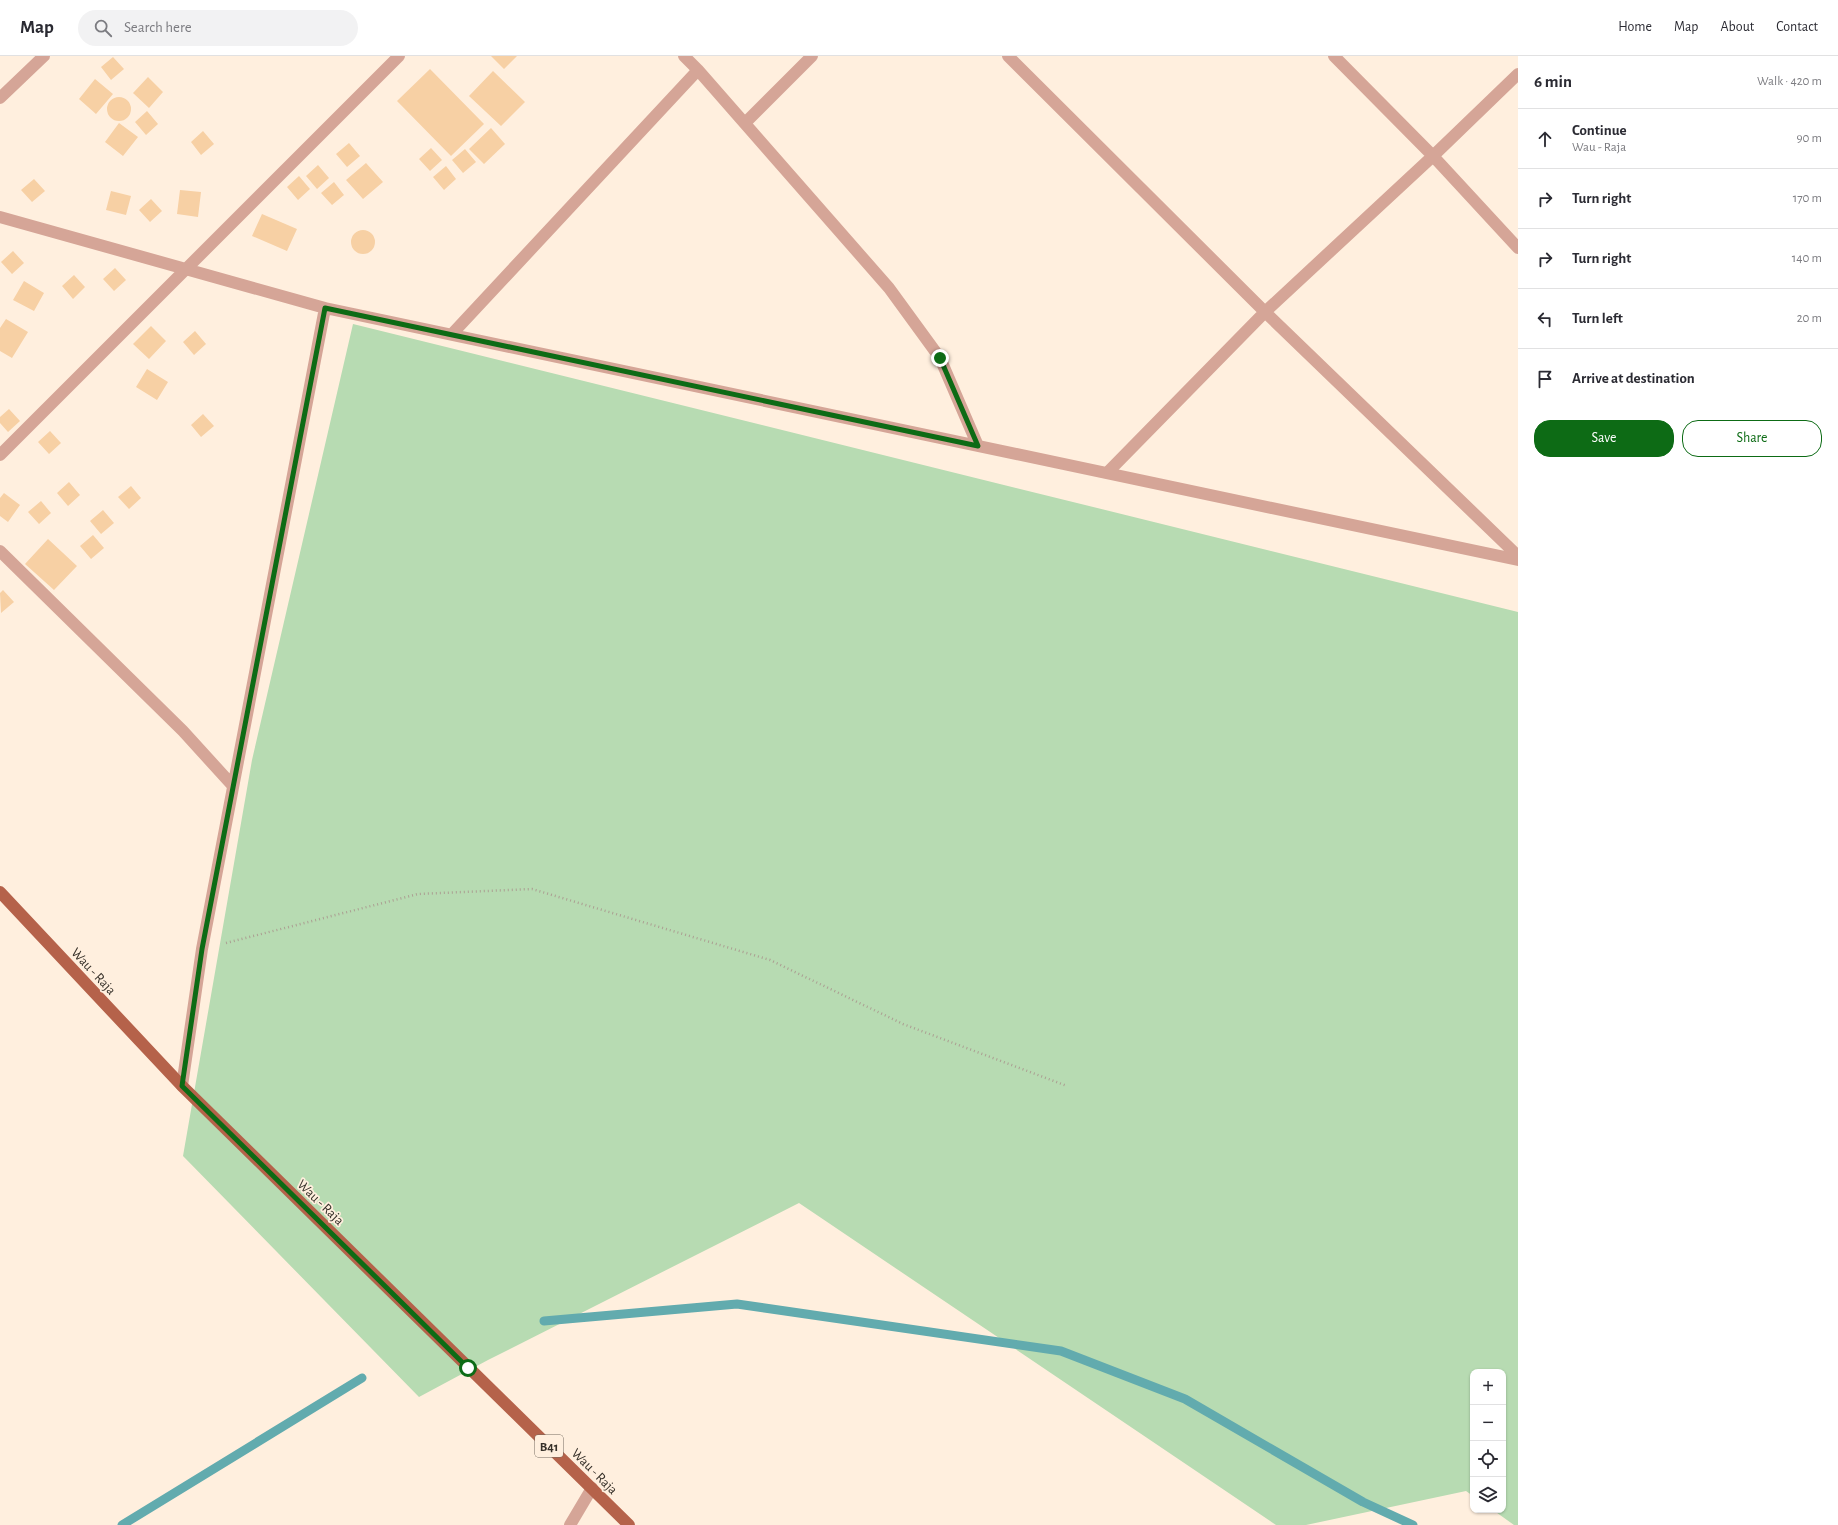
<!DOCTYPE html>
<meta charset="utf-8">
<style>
:root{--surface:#fff;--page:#f2f2f3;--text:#2b2b33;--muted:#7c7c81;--line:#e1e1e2;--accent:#0d6b15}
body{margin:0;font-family:"Alegreya Sans",sans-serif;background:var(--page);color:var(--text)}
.controls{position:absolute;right:12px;bottom:12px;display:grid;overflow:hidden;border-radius:8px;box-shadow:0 1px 3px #0004}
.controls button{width:36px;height:36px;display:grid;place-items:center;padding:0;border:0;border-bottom:1px solid var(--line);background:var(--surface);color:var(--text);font:20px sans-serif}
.stop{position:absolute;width:12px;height:12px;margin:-9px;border:3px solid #0d6b15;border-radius:50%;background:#fff}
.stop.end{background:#0d6b15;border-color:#fff;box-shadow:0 1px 4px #0008}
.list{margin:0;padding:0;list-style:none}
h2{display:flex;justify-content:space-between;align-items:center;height:52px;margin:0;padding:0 16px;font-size:17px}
h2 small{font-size:13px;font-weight:400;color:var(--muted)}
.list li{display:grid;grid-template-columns:26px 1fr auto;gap:12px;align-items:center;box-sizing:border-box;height:60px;padding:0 16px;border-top:1px solid var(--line)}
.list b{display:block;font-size:15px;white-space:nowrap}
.list p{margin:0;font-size:13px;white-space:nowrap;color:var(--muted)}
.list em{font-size:13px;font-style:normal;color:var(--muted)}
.actions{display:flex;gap:8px;padding:12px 16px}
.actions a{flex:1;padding:9px 0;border:1px solid var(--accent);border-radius:16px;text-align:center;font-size:14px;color:var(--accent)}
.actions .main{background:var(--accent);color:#fff}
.icon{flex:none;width:22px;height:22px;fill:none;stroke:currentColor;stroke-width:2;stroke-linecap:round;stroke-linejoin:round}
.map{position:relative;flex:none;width:1518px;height:1469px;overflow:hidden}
header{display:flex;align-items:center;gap:24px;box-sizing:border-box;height:56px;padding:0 20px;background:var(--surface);border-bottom:1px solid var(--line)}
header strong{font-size:19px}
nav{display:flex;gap:22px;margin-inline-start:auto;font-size:14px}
.search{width:280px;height:36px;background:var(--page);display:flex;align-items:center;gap:10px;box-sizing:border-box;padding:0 14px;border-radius:22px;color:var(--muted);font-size:15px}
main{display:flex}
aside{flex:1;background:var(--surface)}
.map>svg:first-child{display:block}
.green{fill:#b7dbb2}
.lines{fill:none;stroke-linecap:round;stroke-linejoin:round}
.stream{stroke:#62abae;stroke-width:9}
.building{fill:#f7d0a4}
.path{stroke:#ab9f92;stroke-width:2.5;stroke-dasharray:1 3;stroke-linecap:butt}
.minor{stroke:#d5a597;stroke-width:12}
.major{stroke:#b5624a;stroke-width:12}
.route{stroke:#0d6b15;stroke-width:5}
.labels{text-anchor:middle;stroke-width:3.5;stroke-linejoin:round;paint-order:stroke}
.shield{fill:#ffefde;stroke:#72695f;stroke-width:1}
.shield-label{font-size:13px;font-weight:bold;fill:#363029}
.street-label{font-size:14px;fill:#363029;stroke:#ffefde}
</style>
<header>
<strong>Map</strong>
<div class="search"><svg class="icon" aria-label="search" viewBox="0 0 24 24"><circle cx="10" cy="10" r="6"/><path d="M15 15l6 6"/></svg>Search here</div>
<nav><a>Home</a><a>Map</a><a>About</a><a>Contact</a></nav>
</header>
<main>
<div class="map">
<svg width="1518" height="1469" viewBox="0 0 1518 1469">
<rect width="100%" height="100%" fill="#ffefde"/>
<path class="green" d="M353 268 1518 556V1469H1514L1493 1454H1503V1316H1473V1440L1466 1435 1306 1469H1276L799 1147 488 1304 419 1341 183 1100 252 704Z"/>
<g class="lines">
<path class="stream" d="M544 1265 737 1248 1061 1295 1185 1343 1363 1446 1413 1469
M122 1469 362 1322"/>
</g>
<path class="building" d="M491 0H517L504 13Z
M113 1 124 13 111 24 101 11Z
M430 13 484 68 451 100 397 45Z
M493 15 525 46 501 70 469 40Z
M148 21 163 36 149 52 133 37Z
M95 23 113 38 96 58 79 43Z
M107 53a12 12 0 1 1 24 0a12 12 0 1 1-24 0Z
M147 55 158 68 146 79 135 66Z
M119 67 138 81 123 100 105 86Z
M491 72 505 88 484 108 469 93Z
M203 75 214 88 201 99 191 86Z
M349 87 360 100 347 111 336 98Z
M431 92 442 104 430 115 419 103Z
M465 93 476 106 463 117 452 104Z
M366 107 383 126 363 143 346 124Z
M318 109 329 122 317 133 306 120Z
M446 110 456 123 444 134 433 121Z
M299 120 310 133 298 144 287 131Z
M34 123 45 135 32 146 21 134Z
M334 126 344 139 332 149 321 137Z
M180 134 201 136 198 161 177 158Z
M111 135 131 140 126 159 106 154Z
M151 143 162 155 150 166 139 154Z
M262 158 297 173 287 195 252 180Z
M351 186a12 12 0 1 1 24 0a12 12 0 1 1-24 0Z
M13 195 24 207 12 218 1 206Z
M115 212 126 224 114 235 103 223Z
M74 219 85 231 73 243 62 230Z
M24 225 44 237 34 255 13 244Z
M6 263 28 276 12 302 0 295V272Z
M151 270 166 285 149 303 133 288Z
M195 275 206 288 194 299 183 286Z
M147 313 168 326 157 344 136 331Z
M9 353 20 365 8 376 0 367V361Z
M203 358 214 370 201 381 191 369Z
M50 375 61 387 49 398 38 386Z
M69 426 80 439 68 450 57 437Z
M131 430 141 442 129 453 118 441Z
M4 437 20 449 8 466 0 460V442Z
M41 445 51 457 39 468 28 456Z
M103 454 114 467 101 478 90 465Z
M93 479 104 492 91 503 80 490Z
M48 483 77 510 54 534 25 508Z
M3 534 14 546 1 557 0 537Z"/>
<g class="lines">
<path class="path" d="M226 887 418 838 532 833 770 904 903 968 1067 1030"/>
<path class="minor" d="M684 0 698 14 889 232 940 302 978 390
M1008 0 1265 256 1518 500
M1334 0 1433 100 1518 192
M0 42 44 0
M745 67 812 0
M0 161 325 252
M452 278 698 14
M0 399 399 0
M1107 417 1265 256 1433 100 1518 18
M0 495 183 675 233 730
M182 1030 202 893 325 252 1518 504
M570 1469 592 1432"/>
<path class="major" d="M0 836 182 1030 629 1469"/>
</g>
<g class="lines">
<path class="route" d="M468 1312 182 1030 202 893 325 252 978 390 940 302"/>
</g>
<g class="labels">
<rect class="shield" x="535" y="1379" width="28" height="22" rx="3"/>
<g class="shield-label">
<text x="549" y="1395">B41</text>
</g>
<g class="street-label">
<text transform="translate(94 915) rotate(47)" y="5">Wau - Raja</text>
<text transform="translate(321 1146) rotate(44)" y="5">Wau - Raja</text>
<text transform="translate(595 1415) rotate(45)" y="5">Wau - Raja</text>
</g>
</g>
</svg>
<div class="controls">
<button>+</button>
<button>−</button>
<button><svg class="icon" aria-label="locate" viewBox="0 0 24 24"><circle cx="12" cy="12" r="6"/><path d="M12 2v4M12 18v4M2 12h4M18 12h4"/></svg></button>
<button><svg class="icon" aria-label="layers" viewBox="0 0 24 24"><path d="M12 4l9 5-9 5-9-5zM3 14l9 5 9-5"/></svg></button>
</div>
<div class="stop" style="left:468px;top:1312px"></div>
<div class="stop end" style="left:940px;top:302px"></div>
</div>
<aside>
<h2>6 min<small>Walk · 420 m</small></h2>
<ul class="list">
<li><svg class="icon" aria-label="ahead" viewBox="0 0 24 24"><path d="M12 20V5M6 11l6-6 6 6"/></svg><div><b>Continue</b><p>Wau - Raja</p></div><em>90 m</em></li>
<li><svg class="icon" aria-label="right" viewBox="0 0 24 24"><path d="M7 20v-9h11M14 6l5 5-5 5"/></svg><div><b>Turn right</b></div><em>170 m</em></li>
<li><svg class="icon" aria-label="right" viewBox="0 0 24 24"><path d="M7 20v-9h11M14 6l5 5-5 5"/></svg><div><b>Turn right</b></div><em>140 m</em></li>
<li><svg class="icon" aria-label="left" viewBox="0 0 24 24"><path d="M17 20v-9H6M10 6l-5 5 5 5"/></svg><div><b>Turn left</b></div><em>20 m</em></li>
<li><svg class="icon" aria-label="arrive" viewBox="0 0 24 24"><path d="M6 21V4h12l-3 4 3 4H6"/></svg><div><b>Arrive at destination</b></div></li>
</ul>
<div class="actions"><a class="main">Save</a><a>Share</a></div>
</aside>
</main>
